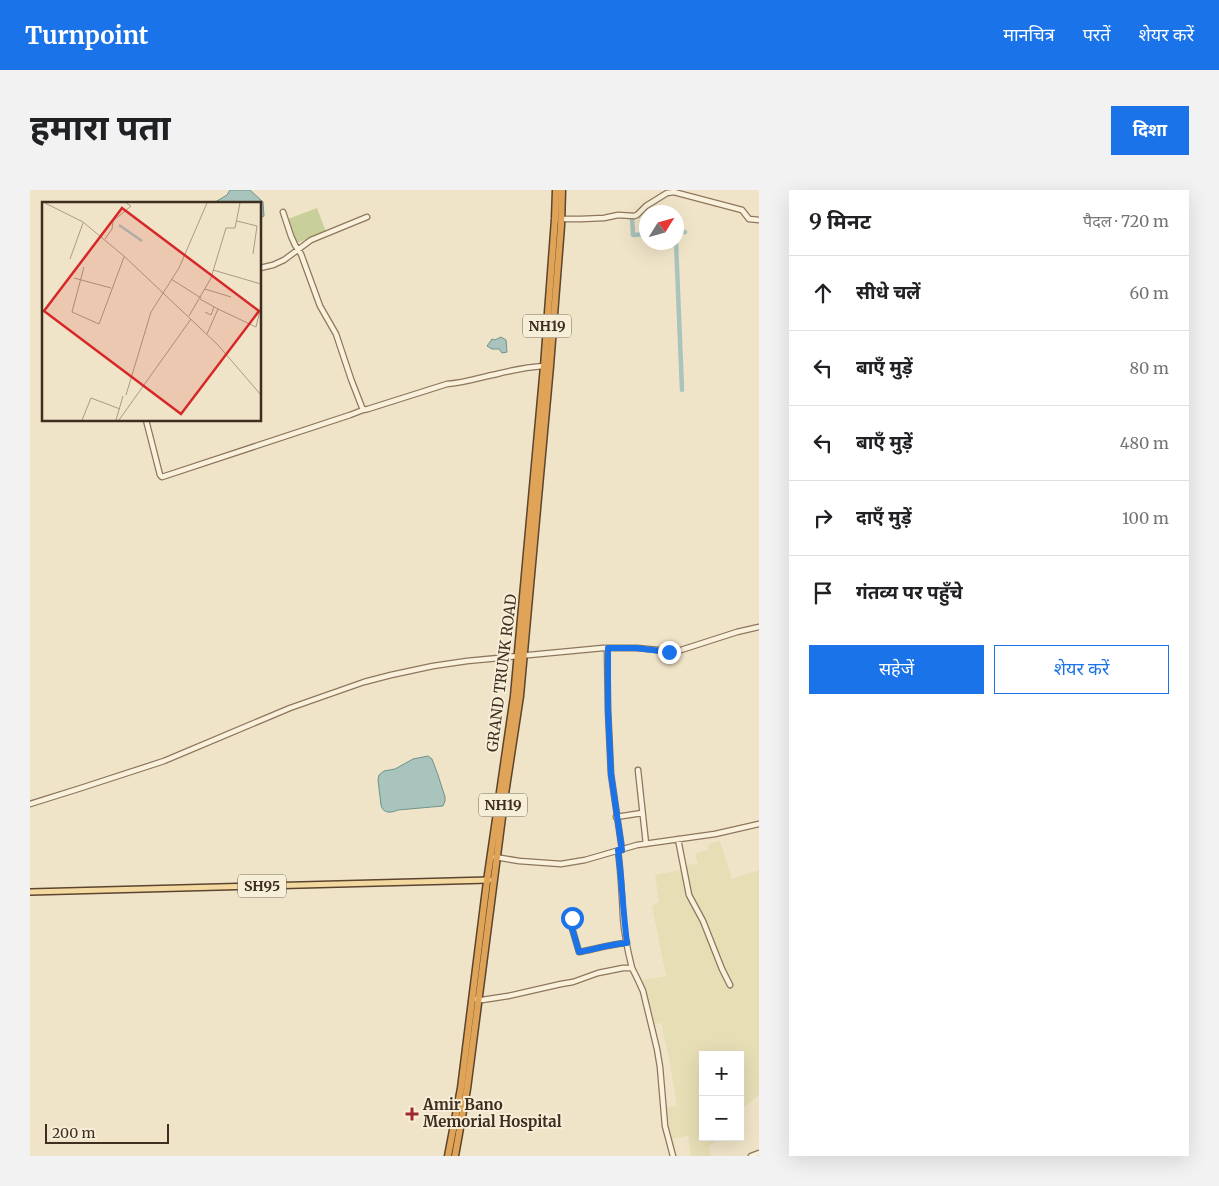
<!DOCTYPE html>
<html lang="hi">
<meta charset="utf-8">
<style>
:root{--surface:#fff;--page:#f2f2f2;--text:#202124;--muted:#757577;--line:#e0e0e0;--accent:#1a73e8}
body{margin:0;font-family:Merriweather,"Noto Sans Devanagari",serif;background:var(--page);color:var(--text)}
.controls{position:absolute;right:15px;bottom:15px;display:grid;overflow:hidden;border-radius:0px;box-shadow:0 5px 20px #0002}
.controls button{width:45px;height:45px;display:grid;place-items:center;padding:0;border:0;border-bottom:1px solid var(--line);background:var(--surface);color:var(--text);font:25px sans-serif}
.compass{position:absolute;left:609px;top:15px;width:45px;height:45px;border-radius:50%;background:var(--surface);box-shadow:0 5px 20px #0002;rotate:53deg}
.scale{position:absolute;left:15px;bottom:12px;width:124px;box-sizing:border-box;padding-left:5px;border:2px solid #3d2e20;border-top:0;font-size:14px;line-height:18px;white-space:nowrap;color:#3d2e20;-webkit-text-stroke:4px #f7eed8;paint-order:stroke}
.stop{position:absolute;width:15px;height:15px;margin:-11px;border:4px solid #1a73e8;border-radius:50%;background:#fff}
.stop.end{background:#1a73e8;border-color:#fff;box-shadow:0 1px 5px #0008}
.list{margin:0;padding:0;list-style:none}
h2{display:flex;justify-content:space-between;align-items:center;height:65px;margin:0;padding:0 20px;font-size:21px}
h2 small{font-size:16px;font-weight:400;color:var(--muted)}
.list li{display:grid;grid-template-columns:32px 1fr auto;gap:15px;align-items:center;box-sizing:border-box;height:75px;padding:0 20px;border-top:1px solid var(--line)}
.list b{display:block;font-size:19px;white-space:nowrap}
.list em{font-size:16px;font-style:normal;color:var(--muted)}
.actions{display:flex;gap:10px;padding:15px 20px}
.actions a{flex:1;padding:11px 0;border:1px solid var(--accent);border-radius:0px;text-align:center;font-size:18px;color:var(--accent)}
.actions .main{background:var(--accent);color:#fff}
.icon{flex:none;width:28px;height:28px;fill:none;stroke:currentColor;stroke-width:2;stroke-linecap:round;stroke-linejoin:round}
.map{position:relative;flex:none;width:729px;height:966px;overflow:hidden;border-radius:0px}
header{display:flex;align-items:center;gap:30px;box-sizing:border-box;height:70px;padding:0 25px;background:var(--accent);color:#fff}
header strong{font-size:24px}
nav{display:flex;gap:28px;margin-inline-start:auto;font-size:18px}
.intro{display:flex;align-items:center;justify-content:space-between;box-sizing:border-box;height:120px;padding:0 30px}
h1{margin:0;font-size:35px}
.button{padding:12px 22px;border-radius:0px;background:var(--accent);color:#fff;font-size:18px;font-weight:700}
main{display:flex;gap:30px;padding:0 30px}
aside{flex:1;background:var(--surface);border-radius:0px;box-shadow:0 5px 20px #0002}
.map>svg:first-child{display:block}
.farmland{fill:#e6deb5}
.green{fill:#c9cf9b}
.water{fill:#a9c4bc;stroke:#6f938a}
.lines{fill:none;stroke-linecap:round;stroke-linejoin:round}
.canal{stroke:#a9c4bc;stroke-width:4.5}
.minor-casing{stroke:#8d765c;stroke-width:7}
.major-casing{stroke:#5b4430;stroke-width:8}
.highway-casing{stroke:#5b4430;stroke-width:9}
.minor{stroke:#faf1dc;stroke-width:4.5}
.major{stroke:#f3d9a0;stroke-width:5}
.highway{stroke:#e0a458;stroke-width:6}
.route{stroke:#1a73e8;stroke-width:6}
.poi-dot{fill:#9e2a2b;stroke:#f7eed8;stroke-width:2}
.labels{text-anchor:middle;stroke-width:4;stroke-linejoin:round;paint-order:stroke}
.shield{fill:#f7eed8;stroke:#756857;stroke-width:1}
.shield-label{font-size:14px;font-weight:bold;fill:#3d2e20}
.street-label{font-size:15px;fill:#3d2e20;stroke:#f7eed8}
.poi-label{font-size:15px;font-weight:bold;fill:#3d2e20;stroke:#f7eed8;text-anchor:start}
.inset-river{fill:none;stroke:#a9c4bc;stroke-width:2.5}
.inset-road{fill:none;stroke:#a89b85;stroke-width:1}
.view{fill:#d62828;fill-opacity:0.15;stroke:#d62828;stroke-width:2.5}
.inset-edge{fill:none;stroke:#3d2e20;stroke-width:2.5}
</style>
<header>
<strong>Turnpoint</strong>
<nav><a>मानचित्र</a><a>परतें</a><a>शेयर करें</a></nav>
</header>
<div class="intro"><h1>हमारा पता</h1><a class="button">दिशा</a></div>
<main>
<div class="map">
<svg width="729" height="966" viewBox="0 0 729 966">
<rect width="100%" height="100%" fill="#f0e4c8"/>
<path class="farmland" d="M690 651 702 689 729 680V905L710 920V865H673V947H692L679 956 681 966H661L658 946 642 949 635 917 647 916 640 873 631 833 624 834 612 790 636 786 622 716 629 712 625 685 655 679 654 675 668 674 665 663 679 660 678 654Z"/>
<path class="green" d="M287 18 296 42 267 53 258 29Z"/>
<path class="water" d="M200 0H220L233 12 234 26 230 28V14H182L197 5Z
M471 147 476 150 477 162 472 163 469 159H462L457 156 462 149 465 150Z
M398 566 402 569 408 585 415 607V611L413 616 368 620C361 623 353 624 351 615L348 590 349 585 354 581 365 579 383 569Z"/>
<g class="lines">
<path class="canal" d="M602 28 603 45 616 44
M646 43 655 42
M646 52 652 200"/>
<defs>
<path id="minor" d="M253 22 261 46 265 55 271 64 290 116 306 144 321 189 333 220
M531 29H551L574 28 588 25 604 26 607 25 616 16 637 3 644 2 712 20 719 29 729 30
M230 78 243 75 254 70 281 50 337 27
M116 230 130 285 132 287 320 225 333 220 338 219 417 194C435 193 451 187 467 184 483 180 498 177 514 176
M577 458 578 520 581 584 592 660
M608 580 616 654
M0 614 48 599 134 571 260 518 334 492 361 485 403 476 437 471 573 458H607L639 461 651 460 707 442 729 437
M586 627 612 623
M648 649 659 705 673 731 692 779 700 795
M465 667 489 671 531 674 555 670 607 655 685 644 729 634
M542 728V738L549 762C565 759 581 754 597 753
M602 778 608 790 613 801 627 859 630 877 635 936 643 966
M446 809 452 810 478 806 531 794 543 792 568 783 593 778H602C598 762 594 744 593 727 592 705 591 683 588 661
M721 966 729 963"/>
<path id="major" d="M0 702 459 690"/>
<path id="highway" d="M418 966 431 898 457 691 484 506 514 176 525 29 526 0
M425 966 437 899 475 604 490 506 520 176 531 36 532 0"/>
</defs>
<use href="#minor" class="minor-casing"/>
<use href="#major" class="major-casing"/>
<use href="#highway" class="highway-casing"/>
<use href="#minor" class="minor"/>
<use href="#major" class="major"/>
<use href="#highway" class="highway"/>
</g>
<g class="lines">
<path class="route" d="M542 728V738L549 762C565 759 581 754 597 753 593 722 592 691 588 660H592L581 584 578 520V458H606L639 462"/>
</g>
<path class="poi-dot" d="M379.5 916.5h5v5h5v5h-5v5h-5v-5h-5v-5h5z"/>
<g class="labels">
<g class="shield">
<rect x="493" y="124.5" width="48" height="23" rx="4"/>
<rect x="449" y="603.5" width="48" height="23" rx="4"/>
<rect x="208" y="684.5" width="48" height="23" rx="4"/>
</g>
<g class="shield-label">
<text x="517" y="141">NH19</text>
<text x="473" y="620">NH19</text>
<text x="232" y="701">SH95</text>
</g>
<g class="street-label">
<text transform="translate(472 483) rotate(-83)" y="5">GRAND TRUNK ROAD</text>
</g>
<g class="poi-label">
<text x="393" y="920">Amir Bano<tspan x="393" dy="17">Memorial Hospital</tspan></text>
</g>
</g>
<g transform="translate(12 12)">
<rect width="219" height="219" fill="#f0e4c8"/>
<path class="inset-river" d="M77 23 100 39"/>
<path class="inset-road" d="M3 1 41 20 83 55 176 143 219 193M195 19 215 24 211 52M63 37 70 27 71 19 89 4 84 1M28 57 41 21M42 65 30 110 57 122 82 55M171 68 219 82M32 76 69 86M129 77 159 96M163 87 189 95M158 97 176 107 165 132M176 107 214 125 219 104M163 110 169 113 172 105M147 114 169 76 184 26H193L198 1M84 193 109 110 137 66 165 1M40 218 49 196 78 207M74 218 81 194M77 218 149 117"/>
<path class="view" d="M80 6 217 109 139 212 2 109Z"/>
<rect width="219" height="219" class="inset-edge"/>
</g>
</svg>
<div class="controls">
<button>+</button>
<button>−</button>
</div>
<svg class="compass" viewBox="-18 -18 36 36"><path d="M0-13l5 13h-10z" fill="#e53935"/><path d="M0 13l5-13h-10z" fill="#757577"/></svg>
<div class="scale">200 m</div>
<div class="stop" style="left:542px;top:728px"></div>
<div class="stop end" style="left:639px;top:462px"></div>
</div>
<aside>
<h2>9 मिनट<small>पैदल · 720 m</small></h2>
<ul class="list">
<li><svg class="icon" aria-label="ahead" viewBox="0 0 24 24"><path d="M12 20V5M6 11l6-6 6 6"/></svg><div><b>सीधे चलें</b></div><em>60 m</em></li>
<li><svg class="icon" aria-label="left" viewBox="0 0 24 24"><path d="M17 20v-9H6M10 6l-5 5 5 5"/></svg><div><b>बाएँ मुड़ें</b></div><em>80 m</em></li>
<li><svg class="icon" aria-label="left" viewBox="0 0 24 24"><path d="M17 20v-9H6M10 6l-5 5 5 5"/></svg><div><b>बाएँ मुड़ें</b></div><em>480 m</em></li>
<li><svg class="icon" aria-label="right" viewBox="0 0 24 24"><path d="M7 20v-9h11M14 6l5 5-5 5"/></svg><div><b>दाएँ मुड़ें</b></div><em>100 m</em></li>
<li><svg class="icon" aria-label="arrive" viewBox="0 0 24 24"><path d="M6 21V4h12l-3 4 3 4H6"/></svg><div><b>गंतव्य पर पहुँचे</b></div></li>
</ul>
<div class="actions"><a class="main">सहेजें</a><a>शेयर करें</a></div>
</aside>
</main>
